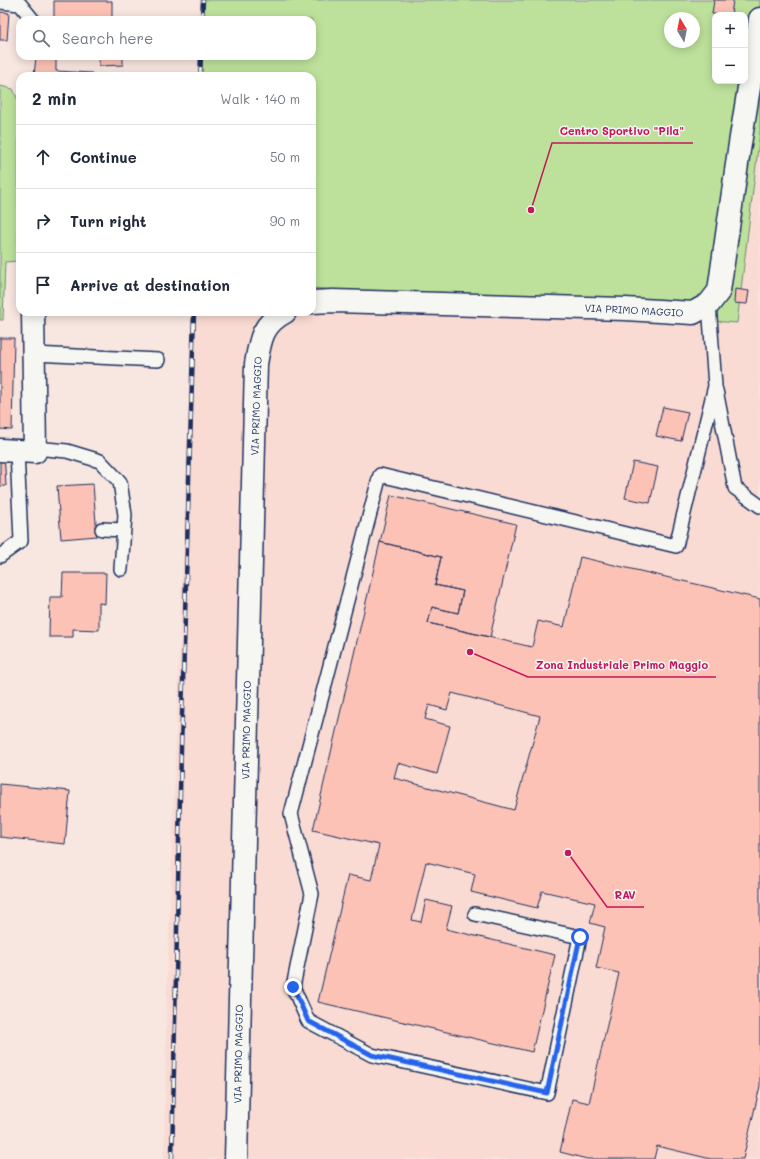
<!DOCTYPE html>
<meta charset="utf-8">
<style>
:root{--surface:#fff;--page:#f2f2f3;--text:#1f2937;--muted:#747a83;--line:#e0e1e3}
body{margin:0;font-family:Mali,sans-serif;background:var(--page);color:var(--text)}
.controls{position:absolute;right:12px;top:12px;display:grid;overflow:hidden;border-radius:8px;box-shadow:0 2px 10px #0003}
.controls button{width:36px;height:36px;display:grid;place-items:center;padding:0;border:0;border-bottom:1px solid var(--line);background:var(--surface);color:var(--text);font:20px sans-serif}
.compass{position:absolute;left:664px;top:12px;width:36px;height:36px;border-radius:50%;background:var(--surface);box-shadow:0 2px 10px #0003;rotate:350deg}
.stop{position:absolute;width:12px;height:12px;margin:-9px;border:3px solid #2563eb;border-radius:50%;background:#fff}
.stop.end{background:#2563eb;border-color:#fff;box-shadow:0 1px 4px #0008}
.list{margin:0;padding:0;list-style:none}
h2{display:flex;justify-content:space-between;align-items:center;height:52px;margin:0;padding:0 16px;font-size:17px}
h2 small{font-size:13px;font-weight:400;color:var(--muted)}
.list li{display:grid;grid-template-columns:26px 1fr auto;gap:12px;align-items:center;box-sizing:border-box;height:64px;padding:0 16px;border-top:1px solid var(--line)}
.list b{display:block;font-size:15px;white-space:nowrap}
.list em{font-size:13px;font-style:normal;color:var(--muted)}
.icon{flex:none;width:22px;height:22px;fill:none;stroke:currentColor;stroke-width:2;stroke-linecap:round;stroke-linejoin:round}
.map{position:relative;flex:none;width:760px;height:1159px;overflow:hidden}
.search{position:absolute;background:var(--surface);box-shadow:0 2px 10px #0003;left:16px;top:16px;width:300px;height:44px;display:flex;align-items:center;gap:10px;box-sizing:border-box;padding:0 14px;border-radius:12px;color:var(--muted);font-size:15px}
.panel{position:absolute;background:var(--surface);box-shadow:0 2px 10px #0003;left:16px;top:72px;width:300px;height:244px;border-radius:12px}
.map>svg:first-child{display:block}
.built{fill:#fadbd3}
.green{fill:#bde19b;stroke:#6c887c;fill-rule:evenodd}
.building{fill:#fdc2b6;stroke:#1b2f5e;fill-rule:evenodd}
.lines{fill:none;stroke-linecap:round;stroke-linejoin:round}
.lane-casing{stroke:#1b2f5e;stroke-width:16}
.street-casing{stroke:#1b2f5e;stroke-width:25}
.lane{stroke:#f6f6f2;stroke-width:13}
.street{stroke:#f6f6f2;stroke-width:22}
.rail-casing{stroke:#1b2f5e;stroke-width:4.5}
.rail{stroke:#f6f6f2;stroke-width:3;stroke-dasharray:9;stroke-linecap:butt}
.route{stroke:#2563eb;stroke-width:5}
.labels{text-anchor:middle;stroke-width:3;stroke-linejoin:round;paint-order:stroke}
.street-label{font-size:10px;fill:#1b2f5e;stroke:#f6f6f2}
.leader{fill:none;stroke:#c2185b;stroke-width:1.5}
.callout-dot{fill:#c2185b;stroke:#f6f6f2;stroke-width:1.5}
.callout-label{font-size:11px;text-anchor:middle;font-weight:bold;fill:#c2185b;stroke:#f6f6f2;stroke-width:3;stroke-linejoin:round;paint-order:stroke}
</style>
<div class="map">
<svg width="760" height="1159" viewBox="0 0 760 1159">
<rect width="100%" height="100%" fill="#f8e6e0"/>
<filter id="ink" filterUnits="userSpaceOnUse"><feTurbulence type="fractalNoise" baseFrequency=".025" numOctaves="2"/><feDisplacementMap in="SourceGraphic" scale="8" xChannelSelector="R" yChannelSelector="G"/><feConvolveMatrix kernelMatrix="1 2 1 2 8 2 1 2 1" color-interpolation-filters="sRGB"/></filter>
<g filter="url(#ink)">
<path class="built" d="M760 132V1159H164L167 981 192 312H312V288H317L737 323Z"/>
<path class="green" d="M203 0H760V132L737 323 312 288V76H200L201 56H312V20H202ZM715 15H745V81H715ZM670 18H694V42H670Z
M0 86 13 89 19 102 18 261 5 262 3 320H0Z"/>
<path class="building" d="M714 0H733L731 15 712 14Z
M54 1H112V20H54Z
M0 12 9 13 7 40H0Z
M36 56H56V71L92 73V76H34Z
M99 56H123V65L99 66Z
M735 289 749 291 747 304 734 303Z
M0 338H14L12 430 0 429Z
M663 407 688 412 681 441 656 436Z
M0 452H4L6 486H0Z
M633 462 658 467 650 503 625 498Z
M93 484 97 536 61 539 57 486Z
M391 495 516 524 490 637 428 623 432 607 458 613 463 591 435 585 441 557 380 542Z
M380 542 441 557 435 585 463 591 458 613 432 607 428 623 532 647 538 621 564 627 580 557 760 599V1086L743 1159H711L657 1146 654 1159H587L560 1152 572 1099 589 1103 619 973 596 968 605 927 590 923 595 903 542 891 537 908 471 892 475 874 426 862 412 920 421 922 426 900 452 906 446 929 555 955 532 1052 318 1002 348 875 371 880 379 845 313 830ZM452 693 540 716 514 810 394 778 398 763 437 774 450 726 425 719 429 705 447 710Z
M63 573H106L105 604 99 603V630L73 629V637H49L50 597H62Z
M0 784 70 791 65 844 0 837Z"/>
<g class="lines">
<defs>
<path id="lane" d="M0 2 20 4 33 20
M34 354 158 360
M716 390 735 488 760 506
M35 448 67 451 100 461 120 482 125 515 121 569
M102 529 124 530
M0 556 21 541 17 451
M475 914 580 937 547 1093 372 1055 308 1021 293 987 312 894 291 814 380 475 676 546 715 386 709 304"/>
<path id="street" d="M312 302 333 301 625 309 693 313 709 304 719 291 739 150 760 19
M0 450 35 452 33 312
M236 1159 256 364C260 340 262 324 285 312"/>
</defs>
<use href="#lane" class="lane-casing"/>
<use href="#street" class="street-casing"/>
<use href="#lane" class="lane"/>
<use href="#street" class="street"/>
<defs>
<path id="rail" d="M202 20 203 0
M200 76 201 56
M172 1159 181 749 194 312"/>
</defs>
<use href="#rail" class="rail-casing"/>
<use href="#rail" class="rail"/>
</g>
</g>
<g class="lines" filter="url(#ink)">
<path class="route" d="M293 987 308 1021 372 1055 547 1093 580 937"/>
</g>
<g class="labels">
<g class="street-label">
<text transform="translate(634 310) rotate(3)" y="4">VIA PRIMO MAGGIO</text>
<text transform="translate(256 406) rotate(-88)" y="4">VIA PRIMO MAGGIO</text>
<text transform="translate(246 730) rotate(-89)" y="4">VIA PRIMO MAGGIO</text>
<text transform="translate(238 1054) rotate(-89)" y="4">VIA PRIMO MAGGIO</text>
</g>
</g>
<path class="leader" d="M531 210L552 143H693M470 652L528 677H716M568 853L607 907H644"/>
<g class="callout-dot">
<circle cx="531" cy="210" r="4"/>
<circle cx="470" cy="652" r="4"/>
<circle cx="568" cy="853" r="4"/>
</g>
<g class="callout-label">
<text x="622" y="135">Centro Sportivo "Pila"</text>
<text x="622" y="669">Zona Industriale Primo Maggio</text>
<text x="625" y="899">RAV</text>
</g>
</svg>
<div class="controls">
<button>+</button>
<button>−</button>
</div>
<svg class="compass" viewBox="-18 -18 36 36"><path d="M0-13l5 13h-10z" fill="#e53935"/><path d="M0 13l5-13h-10z" fill="#747a83"/></svg>
<div class="stop" style="left:580px;top:937px"></div>
<div class="stop end" style="left:293px;top:987px"></div>
<div class="search"><svg class="icon" aria-label="search" viewBox="0 0 24 24"><circle cx="10" cy="10" r="6"/><path d="M15 15l6 6"/></svg>Search here</div>
<section class="panel">
<h2>2 min<small>Walk · 140 m</small></h2>
<ul class="list">
<li><svg class="icon" aria-label="ahead" viewBox="0 0 24 24"><path d="M12 20V5M6 11l6-6 6 6"/></svg><div><b>Continue</b></div><em>50 m</em></li>
<li><svg class="icon" aria-label="right" viewBox="0 0 24 24"><path d="M7 20v-9h11M14 6l5 5-5 5"/></svg><div><b>Turn right</b></div><em>90 m</em></li>
<li><svg class="icon" aria-label="arrive" viewBox="0 0 24 24"><path d="M6 21V4h12l-3 4 3 4H6"/></svg><div><b>Arrive at destination</b></div></li>
</ul>
</section>
</div>
